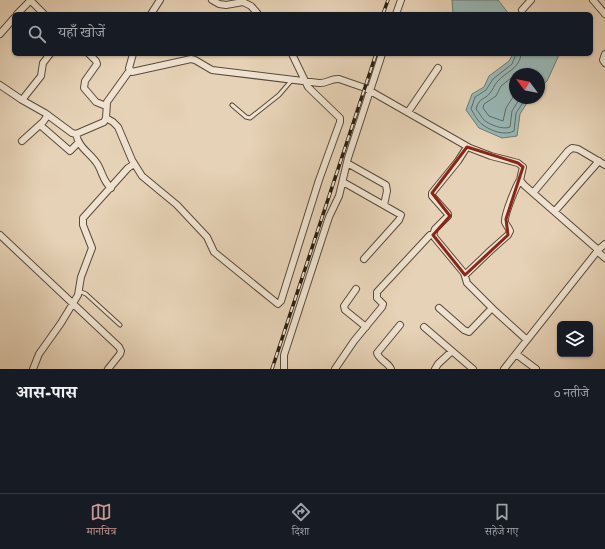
<!DOCTYPE html>
<html lang="hi">
<meta charset="utf-8">
<style>
:root{--surface:#171b24;--page:#20242c;--text:#f1f3f6;--muted:#9ea1a6;--line:#363941;--accent:#c59692}
body{margin:0;font-family:"IM FELL DW Pica","Noto Serif Devanagari",serif;background:var(--page);color:var(--text)}
.controls{position:absolute;right:12px;bottom:12px;display:grid;overflow:hidden;border-radius:6px;box-shadow:0 1px 3px #0004}
.controls button{width:36px;height:36px;display:grid;place-items:center;padding:0;border:0;border-bottom:1px solid var(--line);background:var(--surface);color:var(--text);font:20px sans-serif}
.compass{position:absolute;left:509px;top:68px;width:36px;height:36px;border-radius:50%;background:var(--surface);box-shadow:0 1px 3px #0004;rotate:302deg}
.list{margin:0;padding:0;list-style:none}
h2{display:flex;justify-content:space-between;align-items:center;height:52px;margin:0;padding:0 16px;font-size:17px}
h2 small{font-size:13px;font-weight:400;color:var(--muted)}
.icon{flex:none;width:22px;height:22px;fill:none;stroke:currentColor;stroke-width:2;stroke-linecap:round;stroke-linejoin:round}
.map{position:relative;flex:none;width:605px;height:369px;overflow:hidden}
.search{position:absolute;background:var(--surface);box-shadow:0 1px 3px #0004;left:12px;right:12px;top:12px;height:44px;display:flex;align-items:center;gap:10px;box-sizing:border-box;padding:0 14px;border-radius:6px;color:var(--muted);font-size:15px}
.sheet{height:124px;background:var(--surface)}
nav{display:flex;justify-content:space-around;align-items:center;box-sizing:border-box;height:56px;border-top:1px solid var(--line);background:var(--surface);font-size:11px;color:var(--muted)}
nav a{display:grid;justify-items:center;gap:2px}
nav .on{color:var(--accent)}
.map>svg:first-child{display:block}
.water{fill:#97b6b4;stroke:#6b7973}
.lines{fill:none;stroke-linecap:round;stroke-linejoin:round}
.shore{stroke:#606a63;stroke-width:1}
.service-casing{stroke:#584b3b;stroke-width:5}
.minor-casing{stroke:#584b3b;stroke-width:8}
.service{stroke:#efe2d0;stroke-width:3}
.minor{stroke:#efe2d0;stroke-width:6}
.rail-casing{stroke:#291e12;stroke-width:3.5}
.rail{stroke:#efe2d0;stroke-width:2;stroke-dasharray:6;stroke-linecap:butt}
.marked{fill:none;stroke:#8f2418;stroke-width:3;stroke-linejoin:round}
</style>
<div class="map">
<svg width="605" height="369" viewBox="0 0 605 369">
<rect width="100%" height="100%" fill="#e6d2b6"/>
<filter id="stains"><feTurbulence type="fractalNoise" baseFrequency=".005" numOctaves="4"/><feColorMatrix values="0 0 0 0 .2 0 0 0 0 .09 0 0 0 0 .02 0 0 0 .5 -.17"/></filter>
<radialGradient id="worn" r=".72"><stop offset=".6" stop-color="#630" stop-opacity="0"/><stop offset="1" stop-color="#630" stop-opacity=".3"/></radialGradient>
<path class="water" d="M452 0H498L509 14H453Z
M513 54 559 55 547 81 539 88V74H515V98H530L520 114 517 136 502 138 479 128 466 110 472 94 484 87 489 76 509 61Z"/>
<g class="lines">
<path class="shore" d="M516 54 512 64 493 79 486 90 475 97 471 109C474 114 478 122 483 125 491 131 505 136 514 131L516 113 526 98
M515 75 501 86 496 96 484 104 483 108 489 116 503 121 506 108 515 94
M520 98 512 111 510 127C503 130 490 125 484 120 481 117 479 112 476 109 480 96 484 101 490 93 493 90 494 85 497 82 505 72 520 69 521 54"/>
<defs>
<path id="service" d="M232 105 246 117 250 118 279 95 291 81
M79 291 86 294 120 325"/>
<path id="minor" d="M212 0 219 4 226 5 243 2 251 6 258 14
M593 0 605 14
M522 10 531 0
M17 14 29 2H32L44 14
M151 14 160 0
M396 14 401 0
M0 34 14 18
M89 54 96 61 97 64 85 81 84 88 96 102 106 106
M133 54 129 68 132 72 191 59 195 60 212 70 319 83C326 84 331 78 339 79L365 88 470 148 491 156 518 163 523 167 520 180 524 185 596 248 599 249 605 244
M605 54 603 60 605 63
M0 85 22 100 45 113 72 133 76 134 104 122 106 118 107 102 130 70
M22 100 41 76 43 63 50 54
M408 112 438 68
M106 118 113 122 118 127 132 160 142 176 177 205 207 237 214 252 278 304 281 301 319 180 340 122V118L308 87 292 54
M40 125 70 151 78 143
M76 134C79 149 91 153 98 165 103 174 103 181 111 188
M22 141 43 122 48 115
M347 163 386 185 387 191 384 205
M343 182 401 215 399 220 364 259
M533 193 568 151 572 148 578 149 605 165
M555 211 599 161
M0 235 119 347 121 351 120 354 108 369
M433 235 435 229 448 216V214L432 196V193L458 161 467 147
M597 251 605 258
M465 275 490 251 508 235 510 231C509 228 506 225 505 222 504 215 516 186 520 180
M356 289 344 306 345 310 366 327
M439 308 464 330 469 332 492 308
M424 327 473 369
M516 354 536 369
M33 369 39 354 61 323 78 295 81 277 92 248 83 225V218L128 168 134 164
M284 369V355L329 217 339 196 348 158 382 54
M335 369 354 341 382 307 383 304 377 298V292L430 235H433L435 238 464 273 467 283 495 311 527 340
M391 369C388 362 379 360 377 353L400 325
M435 369 438 364 452 351
M504 369 599 249"/>
</defs>
<use href="#service" class="service-casing"/>
<use href="#minor" class="minor-casing"/>
<use href="#service" class="service"/>
<use href="#minor" class="minor"/>
<defs>
<path id="rail" d="M383 14 388 0
M272 369 376 54"/>
</defs>
<use href="#rail" class="rail-casing"/>
<use href="#rail" class="rail"/>
</g>
<path class="marked" d="M467 147 518 163 523 167 506 219 508 235 465 275 433 235 450 216 432 193Z"/>
<rect width="100%" height="100%" filter="url(#stains)"/>
<rect width="100%" height="100%" fill="url(#worn)"/>
</svg>
<div class="controls">
<button><svg class="icon" aria-label="layers" viewBox="0 0 24 24"><path d="M12 4l9 5-9 5-9-5zM3 14l9 5 9-5"/></svg></button>
</div>
<svg class="compass" viewBox="-18 -18 36 36"><path d="M0-13l5 13h-10z" fill="#e53935"/><path d="M0 13l5-13h-10z" fill="#9ea1a6"/></svg>
<div class="search"><svg class="icon" aria-label="search" viewBox="0 0 24 24"><circle cx="10" cy="10" r="6"/><path d="M15 15l6 6"/></svg>यहाँ खोजें</div>
</div>
<section class="sheet">
<h2>आस-पास<small>0 नतीजे</small></h2>
<ul class="list">
</ul>
</section>
<nav>
<a class="on"><svg class="icon" aria-label="map" viewBox="0 0 24 24"><path d="M3 6l6-2 6 2 6-2v14l-6 2-6-2-6 2zM9 4v14M15 6v14"/></svg>मानचित्र</a>
<a><svg class="icon" aria-label="directions" viewBox="0 0 24 24"><path d="M12 3l9 9-9 9-9-9zM9 14v-3h6M13 9l2 2-2 2"/></svg>दिशा</a>
<a><svg class="icon" aria-label="saved" viewBox="0 0 24 24"><path d="M7 4h10v16l-5-4-5 4z"/></svg>सहेजे गए</a>
</nav>
